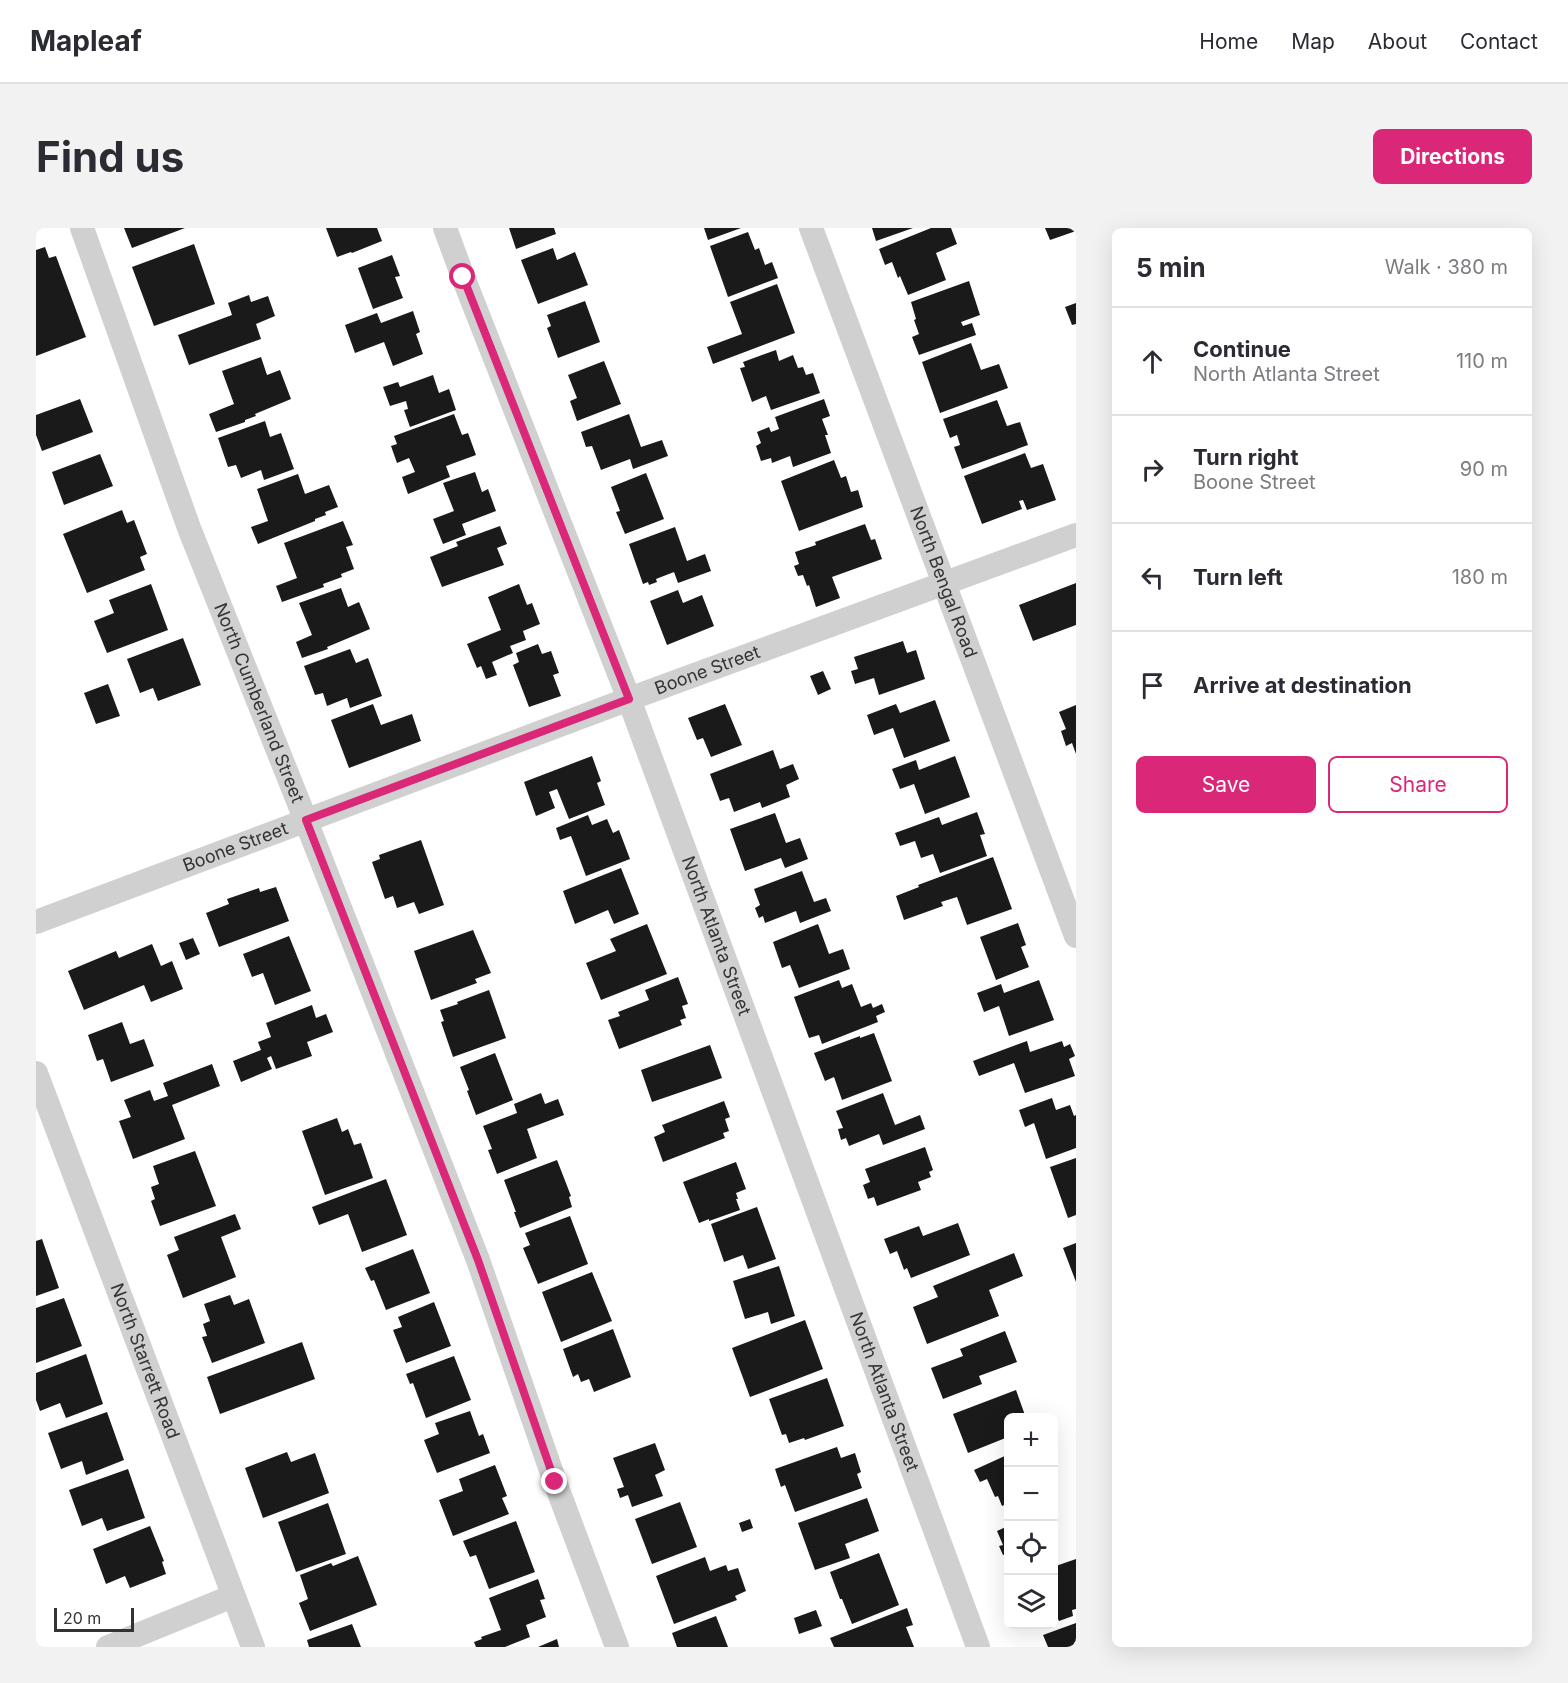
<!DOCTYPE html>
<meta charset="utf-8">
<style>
:root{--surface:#fff;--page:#f2f2f3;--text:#2b2b33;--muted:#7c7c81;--line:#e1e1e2;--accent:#db2777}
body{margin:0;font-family:Inter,sans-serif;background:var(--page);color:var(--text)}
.controls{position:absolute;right:18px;bottom:18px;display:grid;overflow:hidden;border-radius:9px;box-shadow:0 6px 24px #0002}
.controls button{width:54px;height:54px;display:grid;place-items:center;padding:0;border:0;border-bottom:2px solid var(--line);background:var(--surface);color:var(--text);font:30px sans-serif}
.scale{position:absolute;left:18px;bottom:15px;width:80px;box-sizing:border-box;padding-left:6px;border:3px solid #333;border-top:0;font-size:16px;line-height:21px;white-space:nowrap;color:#333;-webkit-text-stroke:4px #fff;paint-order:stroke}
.stop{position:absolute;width:18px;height:18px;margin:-14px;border:4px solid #db2777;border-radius:50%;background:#fff}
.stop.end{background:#db2777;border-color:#fff;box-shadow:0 2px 6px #0008}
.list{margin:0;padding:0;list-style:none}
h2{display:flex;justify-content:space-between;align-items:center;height:78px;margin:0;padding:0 24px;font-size:26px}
h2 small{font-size:20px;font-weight:400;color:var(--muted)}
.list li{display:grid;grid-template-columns:39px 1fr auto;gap:18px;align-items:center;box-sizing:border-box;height:108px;padding:0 24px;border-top:2px solid var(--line)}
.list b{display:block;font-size:22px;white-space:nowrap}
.list p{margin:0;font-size:20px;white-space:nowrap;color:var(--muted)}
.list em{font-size:20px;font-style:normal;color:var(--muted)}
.actions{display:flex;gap:12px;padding:18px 24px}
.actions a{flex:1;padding:14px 0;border:2px solid var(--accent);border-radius:9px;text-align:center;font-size:21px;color:var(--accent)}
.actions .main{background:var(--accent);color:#fff}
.icon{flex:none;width:33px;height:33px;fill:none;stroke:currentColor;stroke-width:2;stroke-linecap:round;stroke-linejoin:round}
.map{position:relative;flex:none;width:1040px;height:1419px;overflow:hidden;border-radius:9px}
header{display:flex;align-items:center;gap:36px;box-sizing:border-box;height:84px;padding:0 30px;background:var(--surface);border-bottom:2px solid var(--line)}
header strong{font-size:28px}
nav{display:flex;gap:33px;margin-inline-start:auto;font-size:21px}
.intro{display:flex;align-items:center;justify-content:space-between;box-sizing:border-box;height:144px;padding:0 36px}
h1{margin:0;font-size:42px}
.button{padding:15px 27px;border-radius:9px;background:var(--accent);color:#fff;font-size:21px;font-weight:700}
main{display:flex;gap:36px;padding:0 36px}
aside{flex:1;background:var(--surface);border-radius:9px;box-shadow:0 6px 24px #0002}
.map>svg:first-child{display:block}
.building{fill:#1a1a1a}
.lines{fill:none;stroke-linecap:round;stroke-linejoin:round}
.street{stroke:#d0d0d0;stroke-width:24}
.route{stroke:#db2777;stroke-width:8}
.labels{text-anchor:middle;stroke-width:6;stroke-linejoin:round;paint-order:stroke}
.street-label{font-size:18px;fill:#333;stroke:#fff}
</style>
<header>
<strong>Mapleaf</strong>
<nav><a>Home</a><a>Map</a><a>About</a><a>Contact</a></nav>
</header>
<div class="intro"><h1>Find us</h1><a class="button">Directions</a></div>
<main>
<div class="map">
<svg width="1040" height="1419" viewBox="0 0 1040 1419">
<rect width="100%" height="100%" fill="#fff"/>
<path class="building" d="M88 0H149L96 20Z
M290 0H341L346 13 316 25 315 24 301 29Z
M473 0H518L520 6 480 21Z
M668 0H705L672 12Z
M836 0H877L840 13Z
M895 0H915L921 16 900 25 910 52 872 67 864 48 862 50 856 34 849 37 843 21Z
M1009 0H1040V3L1014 12Z
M712 4 719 22 723 20 729 37 736 34 742 50 692 69 674 18Z
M158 16 179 76 118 98 96 39Z
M9 19 13 30 20 28 50 109 0 128V22Z
M517 20 521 32 539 24 552 57 502 76 485 32Z
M356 27 364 48 359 49 367 70 337 81 322 40Z
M933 53 944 87 925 94 927 98 936 95 940 107 883 127 876 109 883 106 878 92 880 91 875 74Z
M741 56 759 105 677 136 671 119 706 106 694 74Z
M213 67 215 74 232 68 239 88 220 96 225 111 153 137 142 107 196 87 192 75Z
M549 73 564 114 522 130 511 100 515 98 511 87Z
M1040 75V96L1036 97 1029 79Z
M377 83 384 104 380 106 387 126 357 138 348 114 319 125 309 97 341 85 345 95Z
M935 115 945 142 963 136 972 160 904 185 886 134Z
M740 122 743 133 757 127 762 140 767 139 770 147 777 145 784 165 735 182 730 168 716 174 704 140 709 139 707 134Z
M225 129 231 147 244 142 255 171 219 186 220 188 209 192V194L180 204 173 186 198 176 186 143Z
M568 133 585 176 541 193 534 173 541 170 532 147Z
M397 147 403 165 413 161 420 182 374 199 368 182 372 181 370 173 354 178 347 159 362 154 364 159Z
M44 171 57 204 6 223 0 207V187Z
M788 171 794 188 786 191 792 207H789L795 225 757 239 754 228 736 235 735 230 725 233 720 218 725 215 721 204 733 199 735 204 743 201 739 189Z
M961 172 971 198 984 194 992 217 926 241 918 219 924 217 921 207 914 210 907 191Z
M418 186 426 207 432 205 440 227 410 238 414 249 372 266 366 249 379 244 373 230 361 235 355 218 361 216 358 208Z
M593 186 605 219 626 212 632 228 597 241 594 231 565 242 556 218 550 219 545 204Z
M229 193 234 209 245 205 258 241 228 252 225 242 205 250 200 237 192 239 182 210Z
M989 225 995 240 1007 236 1020 272 991 282 987 272 983 273 986 281 946 296 928 248Z
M64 226 77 258 28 277 16 244Z
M798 232 805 250 810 248 815 264 822 262 827 279 763 303 745 253Z
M439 244 446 264 452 261 460 283 426 296 430 307 407 316 397 291 418 283 407 255Z
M610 245 628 291 589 306 580 284 584 283 575 259Z
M262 246 269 266 293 257 302 279 289 284 290 287 279 291V293L222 316 215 299 232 293 221 261Z
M86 282 91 295 98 292 111 326 104 329 109 342 51 365 27 306Z
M307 293 317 317 310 319 318 341 305 346 306 349 287 356 288 359 246 374 240 358 261 350 248 315Z
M829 296 835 312 839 311 846 331 796 349 804 370 780 379 773 357 771 358 767 347 762 348 758 338 763 336 759 324 780 317 779 314Z
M464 298 471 316 461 320 468 337 406 359 394 329 422 318 420 314Z
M639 299 651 333 669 326 675 343 642 355 638 344 620 351 621 354 613 357 612 354 607 356 593 316Z
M1040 355V397L997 413 983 377Z
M115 356 132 402 71 425 58 393 78 385 73 372Z
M483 356 491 377 496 375 504 396 487 403 490 412 474 418 477 425 456 434 461 447 450 451 445 438 441 440 431 416 465 402 452 369Z
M305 360 312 379 323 374 334 401 291 419 292 421 266 430 260 414 276 407 263 375Z
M642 362 647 375 666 367 678 398 631 417 614 373Z
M147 410 165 457 122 473 117 460 104 465 91 431Z
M867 413 871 425 880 422 889 451 843 467 838 450 819 456 815 443 822 441 818 429Z
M502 416 506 426 515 423 523 445 517 447 525 468 493 479 477 437 483 434 480 425Z
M314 421 320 435 332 430 346 468 314 480 311 470 291 478 287 465 279 467 268 438Z
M787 443 795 461 782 467 774 448Z
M72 456 84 488 60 496 48 465Z
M899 472 914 513 868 530 857 500 838 507 831 487 860 476 864 485Z
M337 476 345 497 376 486 385 513 313 540 295 492Z
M689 476 706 517 675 529 667 510 661 512 652 490Z
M1040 477V526L1036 515 1030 518 1025 503 1030 501 1023 484Z
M737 522 744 541 757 536 763 551 750 557 754 569 726 580 724 574 698 584 693 570 684 573 674 546Z
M556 528 565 553 561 555 569 577 533 591 521 561 513 564 519 580 500 588 488 554Z
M919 528 934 569 889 586 878 556 864 561 856 541 880 532 883 542Z
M941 584 949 606 944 607 951 628 904 645 897 626 885 630 879 613 864 618 859 605 903 589 906 597Z
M739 585 750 615 764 610 772 631 749 640 745 630 709 643 694 601Z
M552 587 556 597 571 591 577 605 583 602 594 631 550 648 535 608 524 612 520 600Z
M385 612 408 677 383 686 378 674 361 680 357 668 349 671 336 634 344 631 343 627Z
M957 629 976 681 931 697 921 669 905 674 907 678 868 692 860 668 883 659 882 657Z
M585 640 603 686 578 696 572 682 539 696 527 663Z
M766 643 778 674 790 670 795 683 764 695 760 683 729 695 727 688 723 690 719 680 724 677 718 661Z
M240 659 253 693 183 719 170 685 193 676 191 671 223 660 224 664Z
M982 695 990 717 985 719 993 739 960 752 944 709Z
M611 696 631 746 565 772 550 735 580 723 574 711Z
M782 696 793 726 807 721 814 741 763 760 754 737 746 740 737 714Z
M437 702 455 745 439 751 441 755 395 772 378 723Z
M253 708 275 763 239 777 227 745 216 749 207 726Z
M157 710 164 726 150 732 143 715Z
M116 716 125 738 136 733 147 761 115 774 108 757 48 782 32 743 80 723 83 730Z
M642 749 652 776 646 778 650 790 644 792 646 797 583 821 572 792 584 788 582 784 613 772 609 762Z
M803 752 806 760 816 756 825 779 835 775 837 780 846 776 849 784 840 788 842 794 786 816 783 807 773 810 758 769Z
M1003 752 1018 792 973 808 963 778 948 784 941 765 965 756 968 765Z
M453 762 470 810 417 829 405 794 408 793 404 782 422 776 421 774Z
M276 777 280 790 290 786 297 804 271 814 276 828 240 841 235 828 231 830 236 841 205 854 197 833 225 822 222 814 235 809 230 795Z
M86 794 94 816 108 811 118 838 75 854 67 831 61 833 52 807Z
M838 805 856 853 806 872 798 849 789 853 778 825 824 808V810Z
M991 813 994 824 1026 813 1028 819 1034 816 1039 828 1033 831 1039 848 989 865 978 835 943 848 937 833Z
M674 817 686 850 616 874 605 842Z
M459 825 477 872 440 887 431 863 433 862 424 839Z
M176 836 184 858 136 877 149 911 97 931 83 893 95 889 88 872 114 862 118 873 132 868 127 855Z
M505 865 509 876 522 871 528 887 491 901 501 930 461 946 452 922 456 921 447 898 481 885 478 876Z
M847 865 859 897 884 887 889 901 847 917 843 906 813 918 810 910 805 912 802 901 807 900 800 883Z
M1016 870 1020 882 1034 877 1038 888 1040 887V920L1010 931 998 895 989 899 983 882Z
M688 873 694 889 689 891 693 903 687 905 689 910 627 934 618 909 629 904 626 897Z
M301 890 306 904 312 901 318 917 325 915 337 950 289 967 266 903Z
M889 919 897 942 893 944 895 949 882 954 885 962 841 978 838 969 832 971 827 957 834 954 829 941Z
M159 923 180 978 124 998 115 973 119 971 115 959 123 956 117 938Z
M1040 930V987L1032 990 1014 939Z
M521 932 535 968 533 969 536 979 484 1000 478 984H480L468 952Z
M700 934 710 961 700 965 702 971H700L704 982 673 993V991L663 995 647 954Z
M350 951 371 1007 326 1024 312 986 283 997 276 979Z
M721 979 740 1031 712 1041 707 1027 688 1034 675 996Z
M199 986 205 1001 185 1009 200 1049 147 1070 131 1027 143 1022 138 1009Z
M534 988 552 1036 502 1056 487 1020 494 1017 489 1005Z
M922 995 934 1027 875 1050 871 1040 868 1042 861 1023 854 1026 848 1011 883 998 887 1008Z
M6 1011 23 1060 0 1068V1013Z
M1040 1015V1054L1027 1020Z
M377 1021 394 1065 350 1082 338 1052 335 1053 329 1040Z
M978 1025 987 1048 953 1062 963 1088 891 1116 877 1079 902 1069 897 1058Z
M743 1038 759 1088 735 1096 732 1084 709 1091 697 1053Z
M556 1044 576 1093 525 1114 506 1064Z
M194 1067 198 1077 213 1071 229 1115 176 1135 166 1109 171 1108 167 1096 174 1093 168 1076Z
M28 1070 46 1118 0 1135V1080Z
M398 1074 415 1118 370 1135 357 1102 366 1099 362 1089Z
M769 1092 787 1141 714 1169 696 1120Z
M577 1101 595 1149 558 1164 553 1151 545 1154 542 1146 537 1149 527 1121Z
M969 1103 981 1134 943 1148 946 1156 907 1171 895 1140 927 1128 924 1121Z
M266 1114 279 1151 184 1186 171 1149Z
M50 1126 67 1176 30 1190 24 1175 4 1183 0 1172V1145Z
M418 1128 435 1172 390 1190 377 1155 374 1156 370 1146Z
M791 1150 808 1198 769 1212 768 1210 753 1215 750 1206 746 1207 733 1171Z
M980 1162 990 1190H972V1209L932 1225 917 1186Z
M434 1183 443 1208 447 1206 454 1225 401 1245 388 1212 403 1206 399 1195Z
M71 1184 88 1232 50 1247 46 1233 25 1241 12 1205Z
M619 1215 629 1242 619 1247 627 1268 596 1279 592 1267 584 1270 581 1261 588 1259 577 1230Z
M801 1219 805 1230 819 1225 825 1244 821 1246 826 1260 759 1284 749 1257 745 1259 739 1241Z
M251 1224 255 1234 279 1225 293 1265 227 1290 209 1240Z
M971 1227 972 1275 966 1278 962 1268 959 1269 951 1251 944 1254 938 1242Z
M459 1237 471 1268 466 1270 473 1286 417 1308 403 1272 427 1263 423 1251Z
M92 1241 109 1290 71 1303 66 1290 46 1298 33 1262Z
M831 1270 843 1303 809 1316 814 1330 779 1342 762 1295Z
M644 1274 661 1319 616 1336 599 1291Z
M292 1275 310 1326 260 1344 242 1294Z
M714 1291 717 1300 706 1304 703 1295Z
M480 1293 499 1344 453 1361 440 1327 434 1329 427 1313Z
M114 1298 128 1333 126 1334 130 1346 94 1360 89 1348 70 1356 57 1321Z
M972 1298V1333L970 1326 967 1327 963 1318 967 1317 961 1303Z
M843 1325 863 1377 816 1396 806 1371H804L794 1344Z
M322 1328 341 1377 274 1403 263 1375 272 1371 264 1347 295 1335 297 1338Z
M669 1329 674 1343 690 1337 692 1343 702 1340 710 1363 699 1368 701 1372 638 1396 620 1348Z
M1040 1331V1381L1036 1382 1037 1388 1023 1393 1021 1389 1017 1390V1339Z
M502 1351 509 1371 504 1372 510 1389 490 1397 494 1409 469 1419H440L438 1414 446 1411 445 1409 465 1402 453 1370Z
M871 1380 877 1397 870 1399 878 1419H798L794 1410Z
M780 1382 786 1398 763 1406 758 1390Z
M680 1388 692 1419H641L636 1405Z
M1040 1395V1419H1012L1007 1407Z
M316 1396 325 1419H273L271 1412Z
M521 1411 523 1419H502Z"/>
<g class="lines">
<g class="street">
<path id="s1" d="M46 0 153 300 270 593 442 1032 519 1254 581 1419"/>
<path id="s2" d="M409 0 427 49 593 471 942 1419"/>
<path id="s3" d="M775 0 1040 708"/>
<path id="s4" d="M0 694 593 471 1040 307"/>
<path id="s5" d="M0 845 217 1419"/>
<path d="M72 1419 197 1368"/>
</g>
</g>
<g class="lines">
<path class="route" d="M427 49 593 471 270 592 442 1032 519 1254"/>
</g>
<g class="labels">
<g class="street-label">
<text dy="6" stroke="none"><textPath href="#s3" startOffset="378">North Bengal Road</textPath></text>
<text dy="6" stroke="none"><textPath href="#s4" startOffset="717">Boone Street</textPath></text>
<text dy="6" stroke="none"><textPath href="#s1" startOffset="507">North Cumberland Street</textPath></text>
<text dy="6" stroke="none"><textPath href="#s4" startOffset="213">Boone Street</textPath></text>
<text dy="6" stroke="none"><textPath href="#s2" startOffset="758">North Atlanta Street</textPath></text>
<text dy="6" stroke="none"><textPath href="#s5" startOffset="308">North Starrett Road</textPath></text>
<text dy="6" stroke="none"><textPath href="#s2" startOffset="1244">North Atlanta Street</textPath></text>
</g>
</g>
</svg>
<div class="controls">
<button>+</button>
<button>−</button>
<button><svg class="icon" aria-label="locate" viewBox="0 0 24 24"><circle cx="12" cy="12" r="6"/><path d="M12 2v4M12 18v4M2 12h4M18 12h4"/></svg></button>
<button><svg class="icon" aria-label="layers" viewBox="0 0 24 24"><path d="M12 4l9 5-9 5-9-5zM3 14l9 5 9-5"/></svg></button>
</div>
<div class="scale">20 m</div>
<div class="stop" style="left:427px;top:49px"></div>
<div class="stop end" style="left:519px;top:1254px"></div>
</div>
<aside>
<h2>5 min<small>Walk · 380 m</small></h2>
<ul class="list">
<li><svg class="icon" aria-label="ahead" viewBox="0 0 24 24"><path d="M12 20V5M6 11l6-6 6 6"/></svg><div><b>Continue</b><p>North Atlanta Street</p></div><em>110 m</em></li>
<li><svg class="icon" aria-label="right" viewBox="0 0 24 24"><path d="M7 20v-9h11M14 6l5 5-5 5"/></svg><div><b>Turn right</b><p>Boone Street</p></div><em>90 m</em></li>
<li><svg class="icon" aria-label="left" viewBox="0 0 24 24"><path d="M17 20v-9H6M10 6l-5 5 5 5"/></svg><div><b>Turn left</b></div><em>180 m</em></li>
<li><svg class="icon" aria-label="arrive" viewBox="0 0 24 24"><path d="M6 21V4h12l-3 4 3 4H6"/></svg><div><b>Arrive at destination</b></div></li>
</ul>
<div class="actions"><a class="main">Save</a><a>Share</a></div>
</aside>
</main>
